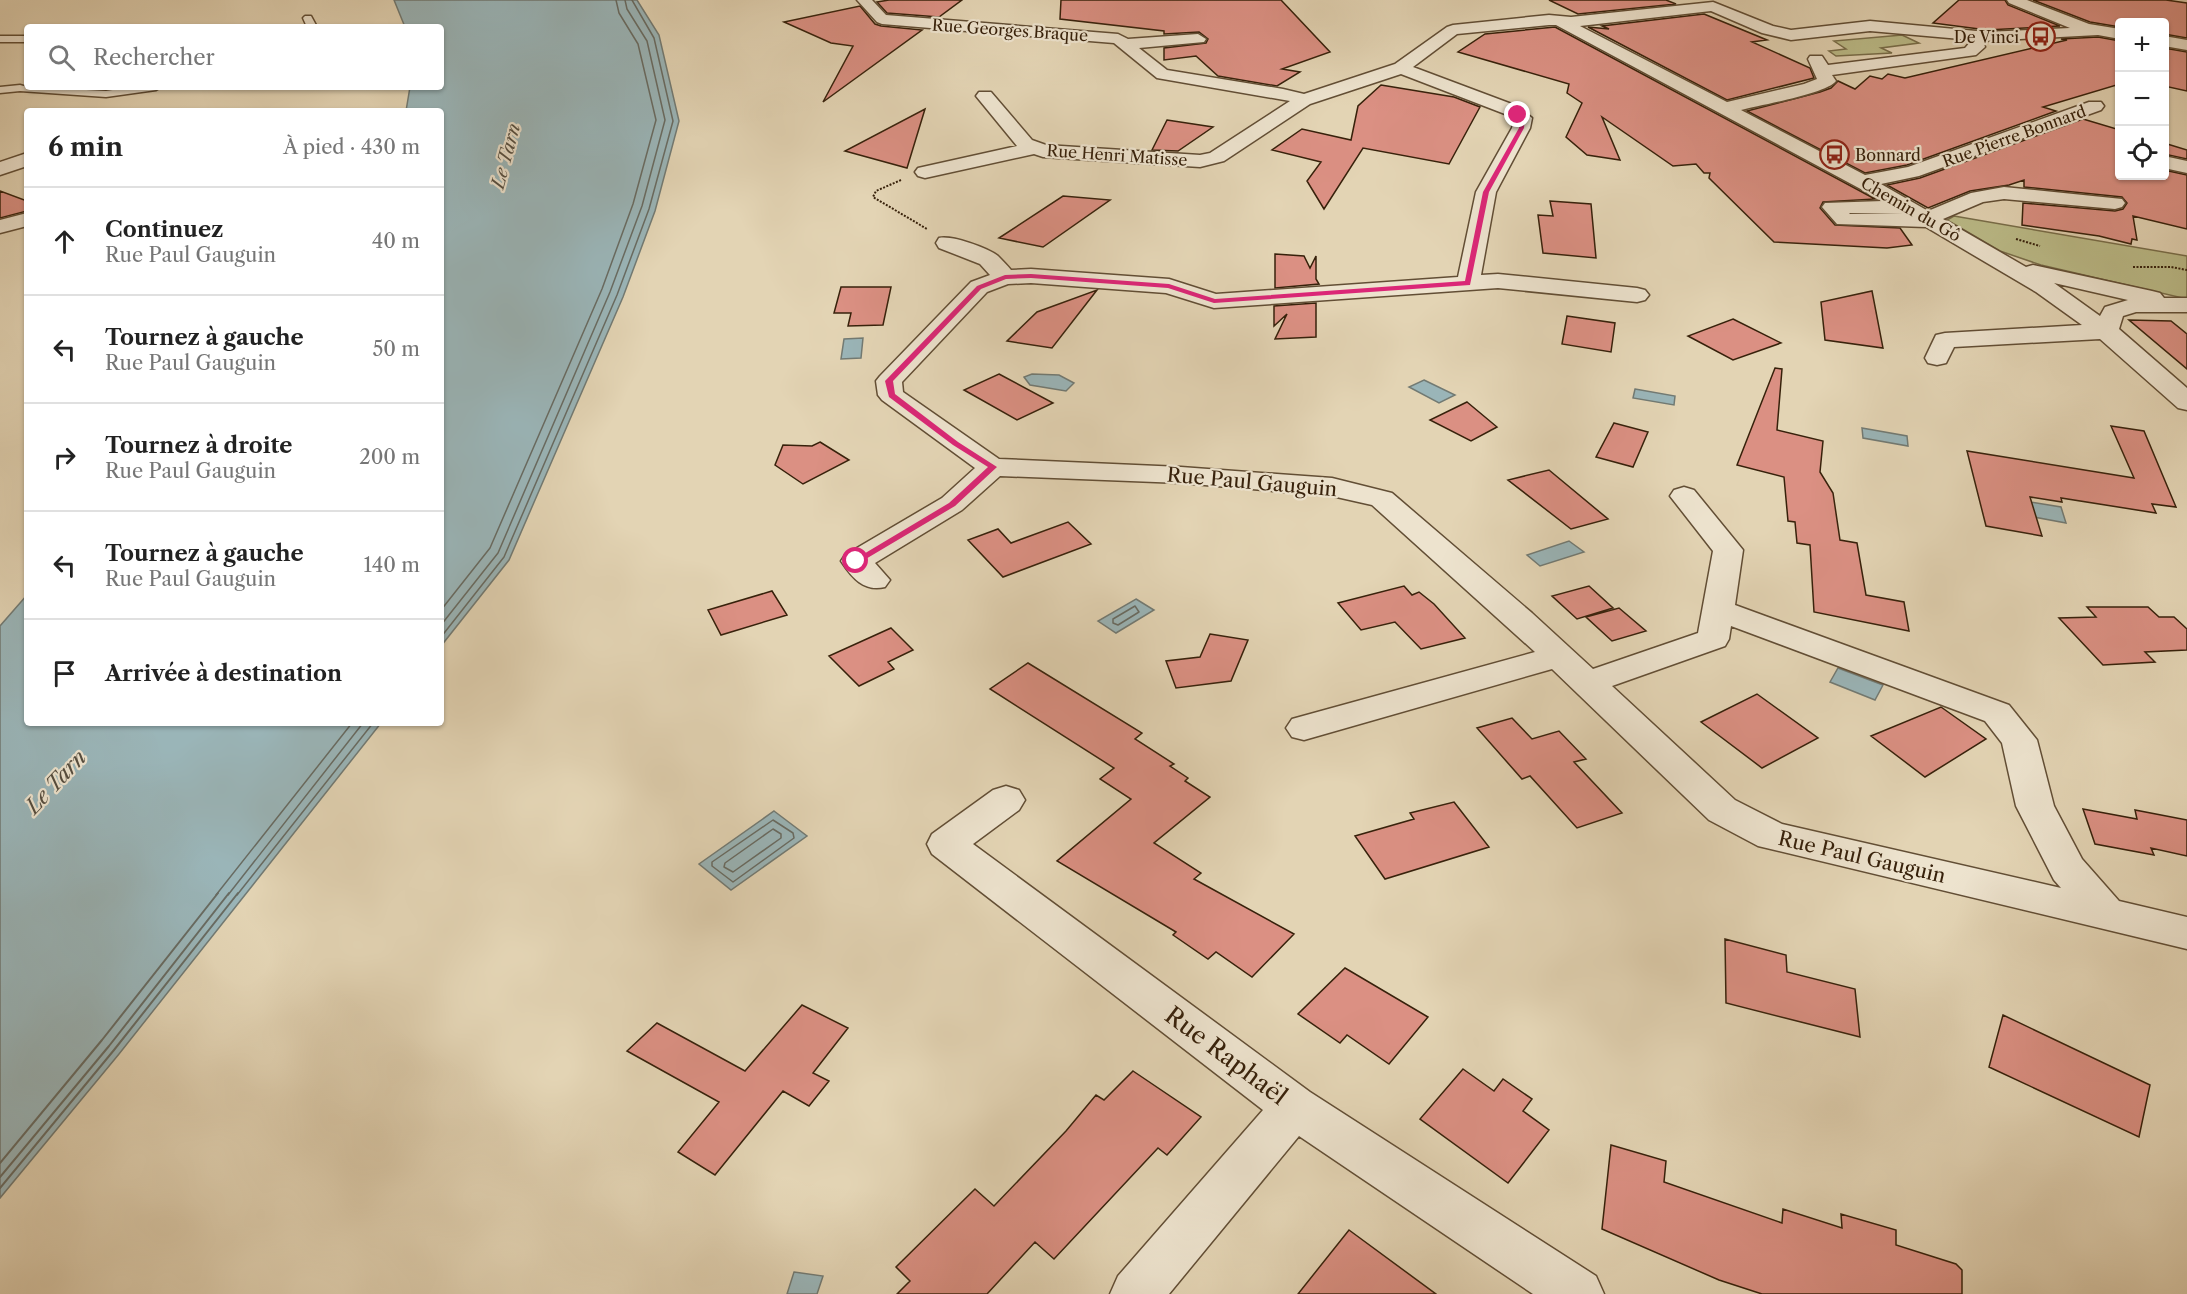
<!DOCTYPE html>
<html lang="fr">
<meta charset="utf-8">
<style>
:root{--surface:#fff;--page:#f6f6f6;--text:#222;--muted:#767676;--line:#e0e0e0}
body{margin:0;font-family:"Libre Caslon Text",serif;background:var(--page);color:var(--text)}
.controls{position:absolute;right:18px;top:18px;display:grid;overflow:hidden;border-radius:6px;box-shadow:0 2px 4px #0004}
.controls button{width:54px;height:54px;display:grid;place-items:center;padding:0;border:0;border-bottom:2px solid var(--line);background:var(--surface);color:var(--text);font:30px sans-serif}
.stop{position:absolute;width:18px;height:18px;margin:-14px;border:4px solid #db2777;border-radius:50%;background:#fff}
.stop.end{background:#db2777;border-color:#fff;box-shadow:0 2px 6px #0008}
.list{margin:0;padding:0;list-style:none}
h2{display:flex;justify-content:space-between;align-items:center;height:78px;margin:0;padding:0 24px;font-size:26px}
h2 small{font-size:20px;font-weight:400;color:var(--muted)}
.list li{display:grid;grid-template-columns:39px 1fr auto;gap:18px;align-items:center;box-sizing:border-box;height:108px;padding:0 24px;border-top:2px solid var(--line)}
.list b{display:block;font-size:22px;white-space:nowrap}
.list p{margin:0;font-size:20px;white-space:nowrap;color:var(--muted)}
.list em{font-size:20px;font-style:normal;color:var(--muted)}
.icon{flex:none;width:33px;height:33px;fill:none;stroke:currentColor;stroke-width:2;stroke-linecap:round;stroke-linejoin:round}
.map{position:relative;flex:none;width:2187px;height:1294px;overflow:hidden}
.search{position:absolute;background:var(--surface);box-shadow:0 2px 4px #0004;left:24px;top:24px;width:420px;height:66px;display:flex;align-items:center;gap:15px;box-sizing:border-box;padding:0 21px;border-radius:6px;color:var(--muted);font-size:22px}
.panel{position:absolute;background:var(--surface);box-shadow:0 2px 4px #0004;left:24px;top:108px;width:420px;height:618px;border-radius:6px}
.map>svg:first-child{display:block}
.green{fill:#bb8;stroke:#796e4a;stroke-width:1.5}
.water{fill:#9ab5b8;stroke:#727a73;stroke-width:1.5}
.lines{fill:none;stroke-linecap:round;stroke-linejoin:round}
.shore-far1{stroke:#686b62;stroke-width:1.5}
.shore{stroke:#686b62;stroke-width:2}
.building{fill:#db9083;stroke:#37210b;stroke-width:1.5}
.service-casing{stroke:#624e35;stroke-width:3}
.minor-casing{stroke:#624e35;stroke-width:3}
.path{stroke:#37210b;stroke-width:2;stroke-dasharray:2 1.5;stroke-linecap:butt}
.service{fill:#ede3ce;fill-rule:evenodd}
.minor{fill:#ede3ce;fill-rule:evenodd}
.route{fill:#db2777}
.labels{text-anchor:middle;stroke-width:4.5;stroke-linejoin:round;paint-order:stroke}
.far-street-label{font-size:16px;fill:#37210b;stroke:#ede3ce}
.far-poi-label{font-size:16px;fill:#37210b;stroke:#ede3ce;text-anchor:end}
.far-water-label{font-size:18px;font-style:italic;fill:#554d3f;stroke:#ede3ce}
.street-label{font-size:20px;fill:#37210b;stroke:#ede3ce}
.water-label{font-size:21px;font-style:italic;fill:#554d3f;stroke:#ede3ce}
.near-street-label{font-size:24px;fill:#37210b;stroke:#ede3ce}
</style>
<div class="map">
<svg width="2187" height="1294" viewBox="0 0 2187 1294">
<rect width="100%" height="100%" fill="#e3d4b4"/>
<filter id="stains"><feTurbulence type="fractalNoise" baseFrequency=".00333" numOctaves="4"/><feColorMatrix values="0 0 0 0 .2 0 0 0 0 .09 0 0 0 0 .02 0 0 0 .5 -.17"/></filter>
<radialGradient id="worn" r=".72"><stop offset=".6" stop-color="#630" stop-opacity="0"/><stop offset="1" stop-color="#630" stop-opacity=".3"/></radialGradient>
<path class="green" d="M1902 35 1919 43 1881 48 1892 53 1836 56 1829 51 1846 49 1834 41Z
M1954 216 2187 256V299L2041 265 2000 251 1947 220Z"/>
<path class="water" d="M394 0H637L659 35 679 121 655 211 623 297 509 560 441 646V111H406L410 87H441V27H405Z
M863 338 861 358 841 359 844 339Z
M1032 374 1059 375 1074 383 1066 391 1030 385 1024 377Z
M1424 380 1455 395 1439 403 1409 387Z
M1635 389 1675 396 1674 405 1633 398Z
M1862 428 1907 436 1908 446 1863 438Z
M2030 502 2061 507 2066 523 2034 517Z
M1569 541 1584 552 1540 566 1527 555Z
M27 595V723H381L119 1054 0 1198V626Z
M1136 599 1154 610 1116 633 1098 621Z
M1838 668 1883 685 1875 700 1830 682Z
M774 811 807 836 731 890 699 864Z
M794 1272 823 1276 817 1294H787Z"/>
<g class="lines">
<path class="shore-far1" d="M1135 606 1139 612 1118 625 1113 623V619Z
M441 610 490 548 602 289 633 204 656 120 638 44 619 13 616 0
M441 625 498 553 610 292 642 206 665 120 647 41 627 9 625 0
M441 637 504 557 617 295 649 209 673 121 654 38 632 0
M773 820 793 833 794 838 733 882 712 866V862Z
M773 829 781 834V838L733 872 724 867 725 863Z
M216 895 352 723
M228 895 363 723
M237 895 373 723"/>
<path class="shore" d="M0 1163 102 1040 218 893
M0 1177 109 1046 229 893
M0 1188 114 1050 238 893"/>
</g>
<path class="building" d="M889 0H962L939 17 887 13 877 2Z
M1061 0H1281L1330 52 1282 69 1300 72 1277 86 1218 76 1196 56 1164 60V48L1206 43 1208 39 1199 32 1164 34V31L1060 19Z
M1549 0H1666L1676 4 1578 14Z
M1959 0H2005L2008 5 2060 26 1987 30 1933 23Z
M2033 0H2166L2187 3V38L2164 34V22H2120V27L2090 22Z
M860 6 875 24 881 26 922 30 823 102 853 46 831 43 784 22Z
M1704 14 1767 40 1752 42 1810 68 1814 78 1727 100 1588 27 1609 29 1602 26Z
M1555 27 1875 199 1823 202 1820 208 1835 225 1900 228 1912 245 1887 248 1774 242 1709 178 1710 173H1704L1696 164 1673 166 1602 117 1620 160 1587 155 1566 137 1582 103 1567 93 1569 84 1458 52 1485 34Z
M2098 37 2120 41V84L2043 107 2056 111 1907 165 1865 173 1747 111 1820 92 1831 88 1838 81 1855 89 1870 76 1882 79 1888 74 1905 78 2067 40 2061 39Z
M2164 48 2187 52V91L2164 86Z
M1381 85 1454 97 1480 107 1449 164 1363 148 1324 209 1307 181 1321 162 1272 150 1302 129 1351 140 1358 106Z
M925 109 907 168 845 151Z
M2083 119 2120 130V176H2164V170L2187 175V229L2133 216 2137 240 2132 239 2131 244 2099 236 2022 225 2023 203 2115 211 2123 209 2127 203 2122 197 2024 187V180L2009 185 1970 191 1928 208 1887 185 1920 178Z
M1167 120 1213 127 1178 151 1152 150Z
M2164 143 2187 150V159L2164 154Z
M0 191 27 201V211L0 218Z
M1063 196 1110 200 1043 247 999 238Z
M1550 201 1591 204 1596 258 1543 253 1538 215 1553 216Z
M1275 254 1304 256 1310 268 1316 256V279L1319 284 1275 288Z
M841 287H891L883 325 848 326 851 313H834Z
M1097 290 1052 348 1007 341 1037 312Z
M1872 291 1883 348 1825 340 1821 302Z
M1316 303V337L1275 339 1287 314 1274 326V306Z
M1567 316 1615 323 1611 352 1562 344Z
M1733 319 1781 343 1733 360 1688 336Z
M2129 320 2171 321 2187 334V369Z
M1775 368 1782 369 1777 430 1823 441 1820 472 1833 493 1840 540 1857 543 1866 595 1904 602 1909 631 1814 612 1810 545 1797 543 1795 522 1788 521 1784 477 1737 465Z
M999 374 1053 403 1017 420 964 390Z
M1467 402 1497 427 1471 441 1430 420Z
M1614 423 1648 432 1633 467 1596 457Z
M2111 426 2144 431 2176 507 2152 504 2156 513 2061 498 2062 502 2030 497 2042 536 1986 526 1967 451 2134 478Z
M820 442 849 460 803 484 775 465 783 445 812 446Z
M1549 470 1608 519 1571 529 1508 480Z
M1068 522 1091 544 1003 577 968 540 998 529 1011 543Z
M1404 586 1412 595 1419 592 1434 604 1465 638 1421 649 1395 622 1361 630 1338 603Z
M1589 586 1613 608 1577 619 1552 596Z
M772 591 787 615 721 635 708 610Z
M2087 607H2148L2159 617H2174L2187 629V650L2145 652 2155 662 2103 665 2059 618 2096 617Z
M1619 608 1646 631 1612 641 1586 617Z
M891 628 913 650 888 662 894 669 859 686 829 656Z
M1210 634 1248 640 1231 681 1176 688 1166 661 1200 657Z
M1028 663 1142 733 1135 739 1174 764 1170 766 1188 778 1185 781 1210 797 1154 843 1201 873 1194 879 1294 934 1252 977 1216 952 1208 959 1173 935 1176 932 1057 861 1131 799 1100 779 1114 768 990 689Z
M1757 694 1818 738 1762 768 1701 722Z
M1941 707 1986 739 1925 777 1871 736Z
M1512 718 1532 739 1559 731 1586 759 1574 762 1622 813 1577 828 1530 776 1522 779 1477 728Z
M1454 802 1489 847 1385 879 1355 836 1414 819 1410 813Z
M2083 809 2137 819 2135 810 2187 820V856L2151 848 2154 855 2095 844Z
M1725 939 1786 955 1787 972 1855 989 1860 1037 1726 1003Z
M1345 968 1428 1017 1389 1064 1347 1035 1340 1043 1298 1014Z
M802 1005 848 1028 813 1073 829 1081 809 1106 783 1091 715 1175 678 1152 719 1102 627 1051 657 1023 745 1071Z
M2003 1015 2150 1085 2139 1137 1989 1067Z
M1463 1069 1494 1091 1503 1079 1532 1099 1523 1111 1549 1130 1508 1183 1420 1119Z
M1133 1071 1201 1117 1167 1155 1158 1148 1054 1259 1035 1242 987 1294H897L910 1281 896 1267 975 1189 994 1206 1066 1131 1096 1095 1104 1100Z
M1611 1145 1666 1161 1664 1182 1782 1223 1783 1209 1842 1228 1841 1214 1896 1230V1245L1956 1264 1962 1270V1294H1762L1719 1280 1602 1229Z
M1349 1230 1436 1294H1298Z"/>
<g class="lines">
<defs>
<path id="service" d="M305 16H311L317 27H307L303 18Z
M0 36H27V42H0Z
M20 85 27 87 106 91 132 87H161L156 90 106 97 20 91 0 93V87Z"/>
<path id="minor" d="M857 0H872L886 15 1118 34 1128 39 1198 34 1206 39 1204 42 1139 48 1167 70 1283 89 1304 94 1395 64 1447 27 1453 25 1549 15 1571 17 1713 2 1773 26 1791 30 1870 21 1987 32 2070 28 2009 3 2007 0H2027L2089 24 2120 29V39L2098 35 1983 41 1985 47 1976 55 1832 75 1836 81C1826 94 1760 105 1741 110L1865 175 1908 167 2089 102H2101L2104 106 2101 110 1919 176 1881 184 1928 211 1971 193 2004 187 2122 199 2125 203 2122 207 2115 209 2004 199 1983 202 1943 219 2026 267 2033 265 2152 291 2160 293 2164 298H2187V312H2136L2123 316 2119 329 2187 388V410L2178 408 2100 339 1954 347 1946 363 1937 365 1928 363 1925 358 1936 335 1945 333 2082 325 2036 292 1926 227 1837 224 1822 207 1825 203 1883 201 1556 25H1549L1457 34 1413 67 1517 106 1532 118 1530 128 1496 192 1481 275 1498 274 1637 288 1645 290 1649 295 1645 300 1637 302 1498 288 1214 308 1166 293 1031 283 1008 284 987 292 902 382 903 392 999 459 1181 467 1332 478 1392 493 1532 613 1593 669 1698 633 1713 551 1670 496 1674 490 1684 487 1694 490 1743 550 1735 605 2009 705 2037 740 2054 806 2082 859 2119 901 2187 917V949L1758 846 1709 820 1552 669 1304 740 1292 737 1286 728 1292 719 1535 652 1372 505 1332 496 1181 483 1000 476 962 510 875 563 890 580 885 587C864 592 852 578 841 561L845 555 942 498 975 468 882 400 878 395 876 381 880 376 971 282 990 275 980 264 939 248 936 243 939 238C952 235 988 248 998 256 1002 260 1007 265 1011 270L1031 269 1169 279 1216 294 1458 277 1476 192 1512 128 1514 120 1505 114 1401 74 1310 104 1224 161 1200 167 1043 157 1034 154 925 178 918 176 915 172 918 168 1017 146 976 96 979 92H991L1032 140 1046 145 1200 155 1210 153 1290 101 1157 78 1114 43 882 24 877 22ZM1711 11 1762 33 1791 40 1870 31 1972 40 1965 48 1828 65 1822 56H1810L1808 59 1817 79 1804 84 1727 102 1580 26ZM1849 213 1904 214H1850ZM2054 283 2128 300 2105 307 2100 316ZM1731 626 1985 721 2002 743 2016 806 2054 880 2061 888 1782 824 1735 800 1612 686 1725 646 1729 639Z
M2164 36 2187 40V50L2164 46Z
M27 153V166L0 175V162Z
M2164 156 2187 161V173L2164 168Z
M27 213V226L0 233V220Z
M1006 786 1019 790 1025 800 1019 810 973 844 1310 1092 1596 1276 1604 1294H1533L1299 1136 1169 1294H1110L1118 1276 1263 1110 932 854 927 844 932 834 993 790Z"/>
</defs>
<use href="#service" class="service-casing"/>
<use href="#minor" class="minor-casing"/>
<path class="path" d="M901 180 876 191 873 197 927 229
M2016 239 2040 246
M2133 267H2171L2187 270"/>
<use href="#service" class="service"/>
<use href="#minor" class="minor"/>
</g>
<path class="route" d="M1518 113 1525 118 1524 128 1489 192 1470 285 1214 303 1168 288 1031 278 1006 279 981 289 893 381 895 394 958 442 997 467 955 506 859 563 852 561 949 503 988 467 953 445 889 397 885 381 977 286 1005 275 1031 274 1169 284 1215 299 1465 281 1483 192 1519 128 1520 119 1515 115Z"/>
<defs>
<symbol id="bus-ring" viewBox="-11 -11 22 22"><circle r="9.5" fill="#ede3ce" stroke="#8f2418" stroke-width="1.5"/><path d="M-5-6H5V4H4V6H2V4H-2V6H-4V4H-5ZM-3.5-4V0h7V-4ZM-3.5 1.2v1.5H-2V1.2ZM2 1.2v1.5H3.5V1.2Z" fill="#8f2418"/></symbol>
</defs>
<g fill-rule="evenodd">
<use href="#bus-ring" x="2024" y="20" width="33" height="33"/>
<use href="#bus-ring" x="1818" y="138" width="33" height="33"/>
</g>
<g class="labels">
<g class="far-street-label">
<text transform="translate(1010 30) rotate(4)" y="6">Rue Georges Braque</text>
<text transform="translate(2014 136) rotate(-20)" y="6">Rue Pierre Bonnard</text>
<text transform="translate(1117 155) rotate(4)" y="6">Rue Henri Matisse</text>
<text transform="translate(1911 209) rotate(30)" y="6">Chemin du Gô</text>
</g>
<g class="far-poi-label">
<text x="2019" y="43">De Vinci</text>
<text x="1855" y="161" text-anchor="start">Bonnard</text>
</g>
<g class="far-water-label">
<text transform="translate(506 156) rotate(-75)" y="6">Le Tarn</text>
</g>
<g class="street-label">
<text transform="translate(1252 482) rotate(5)" y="7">Rue Paul Gauguin</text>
<text transform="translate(1862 857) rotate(13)" y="7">Rue Paul Gauguin</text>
</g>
<g class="water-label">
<text transform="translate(56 782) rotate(-47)" y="7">Le Tarn</text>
</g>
<g class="near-street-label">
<text transform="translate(1226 1056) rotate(37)" y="8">Rue Raphaël</text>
</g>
</g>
<rect width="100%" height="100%" filter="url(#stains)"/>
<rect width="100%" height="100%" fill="url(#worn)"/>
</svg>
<div class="controls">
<button>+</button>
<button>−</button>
<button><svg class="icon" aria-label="locate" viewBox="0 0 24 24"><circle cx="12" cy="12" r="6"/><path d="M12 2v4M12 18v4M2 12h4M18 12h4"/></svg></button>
</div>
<div class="stop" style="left:856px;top:561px"></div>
<div class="stop end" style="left:1518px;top:115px"></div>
<div class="search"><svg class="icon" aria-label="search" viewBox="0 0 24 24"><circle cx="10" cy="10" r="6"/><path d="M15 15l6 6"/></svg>Rechercher</div>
<section class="panel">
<h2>6 min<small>À pied · 430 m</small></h2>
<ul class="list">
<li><svg class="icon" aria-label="ahead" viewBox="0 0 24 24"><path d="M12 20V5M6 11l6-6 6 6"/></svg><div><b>Continuez</b><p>Rue Paul Gauguin</p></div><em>40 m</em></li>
<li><svg class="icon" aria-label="left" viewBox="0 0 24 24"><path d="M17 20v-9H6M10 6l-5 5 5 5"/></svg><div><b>Tournez à gauche</b><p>Rue Paul Gauguin</p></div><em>50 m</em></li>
<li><svg class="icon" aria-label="right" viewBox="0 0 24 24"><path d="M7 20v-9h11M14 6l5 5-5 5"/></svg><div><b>Tournez à droite</b><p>Rue Paul Gauguin</p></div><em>200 m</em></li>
<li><svg class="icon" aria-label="left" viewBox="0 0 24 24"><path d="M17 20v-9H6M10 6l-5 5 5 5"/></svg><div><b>Tournez à gauche</b><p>Rue Paul Gauguin</p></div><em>140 m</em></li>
<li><svg class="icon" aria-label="arrive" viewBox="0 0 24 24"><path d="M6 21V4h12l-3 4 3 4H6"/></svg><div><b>Arrivée à destination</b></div></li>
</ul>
</section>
</div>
